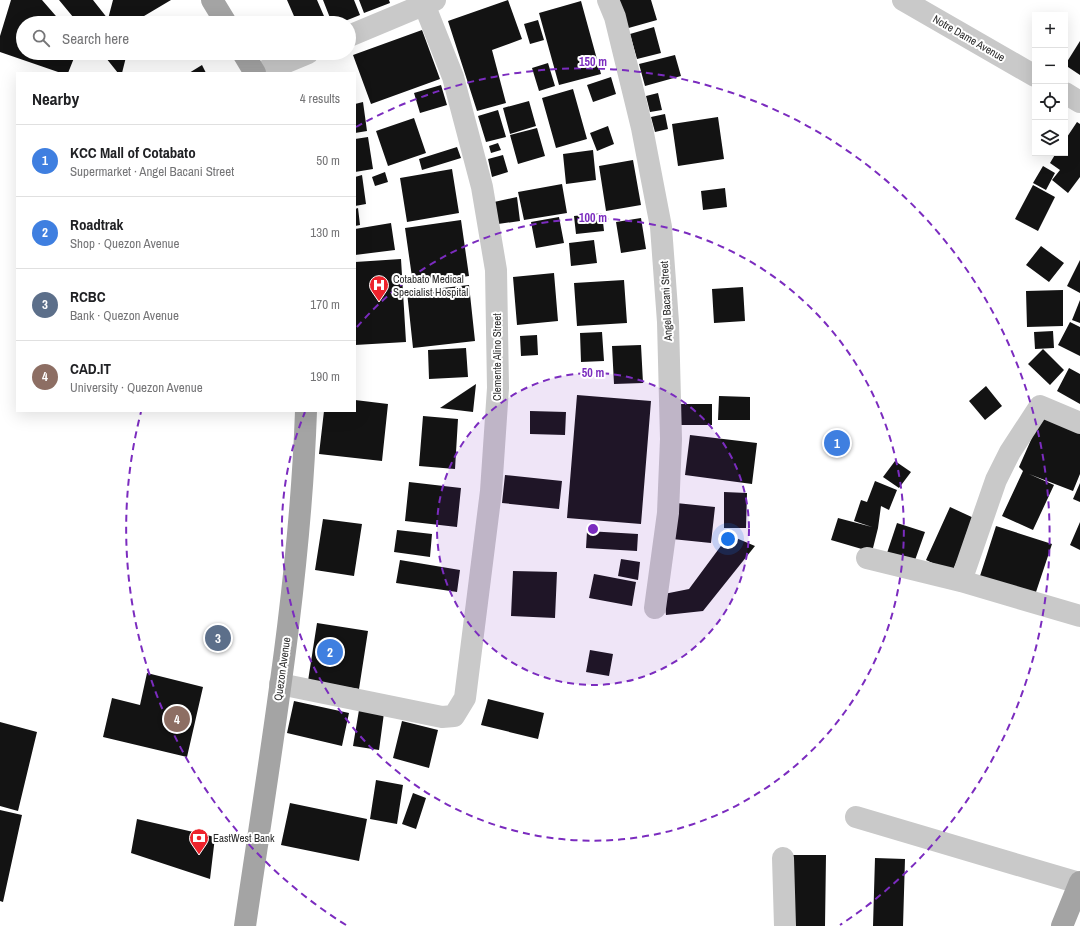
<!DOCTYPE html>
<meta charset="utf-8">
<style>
:root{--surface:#fff;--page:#f6f6f6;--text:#202124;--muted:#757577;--line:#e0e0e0;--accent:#ed232c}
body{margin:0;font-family:"Archivo Narrow",sans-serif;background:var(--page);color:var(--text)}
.controls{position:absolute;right:12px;top:12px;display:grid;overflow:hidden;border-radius:0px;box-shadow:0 4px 16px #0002}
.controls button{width:36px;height:36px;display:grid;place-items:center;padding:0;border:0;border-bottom:1px solid var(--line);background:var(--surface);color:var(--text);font:20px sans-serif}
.you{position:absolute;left:728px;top:539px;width:14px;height:14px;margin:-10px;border:3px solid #fff;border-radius:50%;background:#1a73e8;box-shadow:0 0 0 6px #1a73e833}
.badge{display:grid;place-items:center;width:26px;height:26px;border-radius:50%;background:var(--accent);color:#fff;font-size:13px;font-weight:700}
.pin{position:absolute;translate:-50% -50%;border:2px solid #fff;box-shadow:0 1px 4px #0006}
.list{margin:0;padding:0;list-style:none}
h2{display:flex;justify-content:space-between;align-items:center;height:52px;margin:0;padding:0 16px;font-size:17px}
h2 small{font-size:13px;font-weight:400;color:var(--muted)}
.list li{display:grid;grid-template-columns:26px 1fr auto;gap:12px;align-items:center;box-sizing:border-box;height:72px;padding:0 16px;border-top:1px solid var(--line)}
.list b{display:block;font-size:15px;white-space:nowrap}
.list p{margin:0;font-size:13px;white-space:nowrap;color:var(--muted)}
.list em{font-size:13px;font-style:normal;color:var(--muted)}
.icon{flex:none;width:22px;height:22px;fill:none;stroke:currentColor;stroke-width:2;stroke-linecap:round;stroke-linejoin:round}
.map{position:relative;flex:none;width:1080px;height:926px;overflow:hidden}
.search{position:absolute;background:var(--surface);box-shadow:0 4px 16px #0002;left:16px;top:16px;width:340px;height:44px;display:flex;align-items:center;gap:10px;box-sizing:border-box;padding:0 14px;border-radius:22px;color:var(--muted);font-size:15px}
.panel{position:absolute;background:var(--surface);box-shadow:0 4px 16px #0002;left:16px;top:72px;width:340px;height:340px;border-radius:0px}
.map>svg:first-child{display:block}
.building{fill:#131313}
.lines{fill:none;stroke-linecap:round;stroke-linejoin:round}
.minor{stroke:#c9c9c9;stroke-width:22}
.major{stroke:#a4a4a4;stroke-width:22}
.ring{fill:none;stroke:#7b2cbf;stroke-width:2;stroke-dasharray:7 5}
.labels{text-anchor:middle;stroke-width:4;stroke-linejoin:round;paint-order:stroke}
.street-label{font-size:11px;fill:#2c2c2c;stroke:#fff}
.poi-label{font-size:11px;fill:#2c2c2c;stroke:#fff;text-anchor:start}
.centre{fill:#7b2cbf;stroke:#fff;stroke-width:2}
.ring-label{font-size:12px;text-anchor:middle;font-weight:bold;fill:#7b2cbf;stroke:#fff;stroke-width:4;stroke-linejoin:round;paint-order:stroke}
</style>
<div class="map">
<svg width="1080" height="926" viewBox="0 0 1080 926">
<rect width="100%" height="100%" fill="#fff"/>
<path class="building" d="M11 0H42L62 23H23V53H76L68 73H61L0 52V36Z
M59 0H93L108 19 113 0H171L134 22V23H78Z
M287 0H317L327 23H297Z
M323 0H354L360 15 340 23H332Z
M359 0H389L390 3 364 13Z
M508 0 522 39 492 50 506 103 477 111 448 21Z
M617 0H651L657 20 625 29Z
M581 1 601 74 559 85 539 13Z
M538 20 544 40 530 44 524 24Z
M654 27 661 53 637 59 630 34Z
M422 30 440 79 371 104 353 55Z
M1080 41V75L1065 65Z
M102 53H127L122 73H118Z
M675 55 681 76 645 86 639 64Z
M548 63 555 86 539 91 532 68Z
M202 65 206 73H189Z
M611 77 616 94 593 102 587 85Z
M441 85 447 105 420 113 414 93Z
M573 89 587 139 556 148 542 98Z
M658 93 662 110 650 112 646 96Z
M529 101 536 126 510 134 503 108Z
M363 102 367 131 355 133V104Z
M498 110 506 137 486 142 478 116Z
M665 114 668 129 655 132 651 117Z
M718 117 724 159 678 166 672 124Z
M414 118 426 153 388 166 376 131Z
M1077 122 1080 124V177L1068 193 1052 180 1060 170 1050 163 1056 153H1065V140Z
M608 126 614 144 597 151 590 133Z
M537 128 545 156 518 164 510 135Z
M368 137 373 169 355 172V139Z
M498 143 501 150 491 153 489 146Z
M457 147 461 158 422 170 419 159Z
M593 150 596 180 566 184 563 154Z
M503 155 508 172 492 177 488 159Z
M633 160 641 205 606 211 599 166Z
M1043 166 1055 173 1046 190 1033 183Z
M452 169 459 213 407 222 400 178Z
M385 172 388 182 375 186 372 177Z
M362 175 366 204 355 206V177Z
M562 184 567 213 524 220 518 192Z
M1033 185 1055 197 1038 231 1015 219Z
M725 188 727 207 703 210 701 191Z
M517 197 520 221 498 224 494 202Z
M358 208 360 225 355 226V209Z
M602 213 604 231 576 234 574 216Z
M559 217 564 243 536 248 531 222Z
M641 218 646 249 621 253 616 222Z
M461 220 469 276 413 284 405 228Z
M391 223 395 250 355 255V229Z
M594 240 597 263 571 266 569 243Z
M1041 246 1064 263 1049 282 1026 265Z
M401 259 406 342 355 345V262Z
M1080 260V293L1067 286Z
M554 273 558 321 517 325 513 277Z
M624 280 627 323 577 326 574 283Z
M469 285 475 341 413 348 407 292Z
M743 287 745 321 714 323 712 289Z
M1063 290V326L1027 327 1026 291Z
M1080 300V323L1072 320Z
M1070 322 1080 327V356L1058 345Z
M1053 331 1054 348 1035 349 1034 332Z
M602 332 604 361 581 362 580 333Z
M537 335 538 355 521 356 520 336Z
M641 345 643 383 614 384 612 346Z
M466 348 468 377 429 379 428 350Z
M1043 349 1064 370 1050 385 1028 364Z
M1069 368 1080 374V404L1057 391Z
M476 384 473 412 440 408Z
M986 386 1002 406 985 420 969 401Z
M577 395 651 401 641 524 567 518Z
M719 396 750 397V420H718Z
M355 400 388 404 382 461 319 454 324 411H355Z
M680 404H712V425H681Z
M530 411 566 412 565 435 530 434Z
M1042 415 1080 432V474L1073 491 1029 474 1054 485 1033 530 1002 516 1023 471 1019 467Z
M423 416 458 419 455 469 419 466Z
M690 435 757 443 752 484 685 475Z
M895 461 911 472 899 488 883 477Z
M505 475 562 481 559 509 502 503Z
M875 481 897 490 889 510 881 506 878 528 872 552 831 540 838 518 872 527 854 521 861 500 867 502Z
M409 482 461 488 457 527 405 521Z
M1080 483V502L1073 499Z
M724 492 747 493 746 528H724Z
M676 503 715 507 711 543 672 539Z
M950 507 976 519 952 572 926 560Z
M323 519 362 524 354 576 315 570Z
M1080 522V550L1070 545Z
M897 523 925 532 914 563 887 553Z
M996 526 1052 544 1035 595 980 576Z
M397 530 432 534 430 557 394 552Z
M587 531 638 534 637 551 586 548Z
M729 535 755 546 703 611 666 615 664 594 689 589Z
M621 559 640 562 638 580 618 576Z
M400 560 460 570 457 592 396 583Z
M513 571 557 572 555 618 511 616Z
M594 574 636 582 632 606 589 598Z
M317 623 368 631 359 689 308 681Z
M590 650 613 654 609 676 586 672Z
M147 673 203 687 187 757 103 737 112 698 140 705Z
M488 699 544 713 538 739 481 725Z
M294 701 349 713 342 746 287 733Z
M359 710 384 713 379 750 353 746Z
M402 721 438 730 429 768 393 758Z
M0 722 37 732 18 811 0 806Z
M376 780 403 785 397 824 370 819Z
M413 793 426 798 416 829 402 824Z
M290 803 367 819 359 861 281 845Z
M0 810 22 815 3 902 0 901Z
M137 819 215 837 210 879 131 853Z
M793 855H826L825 926H792Z
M875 858 905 859 903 926H873Z"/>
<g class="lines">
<path class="minor" d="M608 0 615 17 642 128 661 227 668 322 671 439 668 513 655 608
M903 0 1035 76
M349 36 435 0
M260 73 308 53
M1065 93 1080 102
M867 558 961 581 1080 616
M961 581 996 480 1010 452 1040 406 1080 423
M280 684 442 717 454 716 465 698 491 491 498 388 496 270 482 187 453 77 424 4
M856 817 1079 883
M783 858 785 926"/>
<path class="major" d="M212 0 226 23
M243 53 255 73
M245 926C270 755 300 584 306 411
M1062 926 1080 882"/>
</g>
<circle cx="593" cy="529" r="156" fill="#7b2cbf" fill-opacity=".12"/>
<g class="ring">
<circle cx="593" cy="529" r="156"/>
<path d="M357 327A311 311 0 1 1 305 412"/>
<path d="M346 925A467 467 0 0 1 141 412M356 127A467 467 0 0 1 840 925"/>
</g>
<defs>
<symbol id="hospital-pin" viewBox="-11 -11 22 30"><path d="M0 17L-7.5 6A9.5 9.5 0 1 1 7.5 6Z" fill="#ed232c" stroke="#fff"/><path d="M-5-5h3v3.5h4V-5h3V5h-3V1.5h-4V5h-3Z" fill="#fff"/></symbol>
<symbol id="bank-pin" viewBox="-11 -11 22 30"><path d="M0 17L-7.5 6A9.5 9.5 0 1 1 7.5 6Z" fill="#ed232c" stroke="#fff"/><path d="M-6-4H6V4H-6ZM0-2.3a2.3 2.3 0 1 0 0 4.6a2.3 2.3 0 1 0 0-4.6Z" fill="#fff"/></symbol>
</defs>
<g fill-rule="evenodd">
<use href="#hospital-pin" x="368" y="274" width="22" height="30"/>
<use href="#bank-pin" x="188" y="827" width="22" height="30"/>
</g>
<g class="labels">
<g class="street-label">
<text transform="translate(969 38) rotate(30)" y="4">Notre Dame Avenue</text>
<text transform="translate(666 301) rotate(-93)" y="4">Angel Bacani Street</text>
<text transform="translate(497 357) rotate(-90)" y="4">Clemente Alino Street</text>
<text transform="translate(282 669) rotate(-82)" y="4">Quezon Avenue</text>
</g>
<g class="poi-label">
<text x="393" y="283">Cotabato Medical<tspan x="393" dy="13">Specialist Hospital</tspan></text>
<text x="213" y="842">EastWest Bank</text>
</g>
</g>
<circle cx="593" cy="529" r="6" class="centre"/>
<g class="ring-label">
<text x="593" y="66">150 m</text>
<text x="593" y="222">100 m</text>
<text x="593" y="377">50 m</text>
</g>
</svg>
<div class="controls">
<button>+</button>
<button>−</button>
<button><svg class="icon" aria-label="locate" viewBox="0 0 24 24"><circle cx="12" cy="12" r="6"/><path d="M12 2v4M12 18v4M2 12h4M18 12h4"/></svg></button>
<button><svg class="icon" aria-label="layers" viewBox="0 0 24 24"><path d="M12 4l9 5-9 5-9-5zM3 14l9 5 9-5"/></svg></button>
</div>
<div class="you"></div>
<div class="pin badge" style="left:837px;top:443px;background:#3f7fe0">1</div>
<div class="pin badge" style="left:330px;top:652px;background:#3f7fe0">2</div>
<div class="pin badge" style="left:218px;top:638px;background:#5c6f8a">3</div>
<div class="pin badge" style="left:177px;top:719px;background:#8d6e63">4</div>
<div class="search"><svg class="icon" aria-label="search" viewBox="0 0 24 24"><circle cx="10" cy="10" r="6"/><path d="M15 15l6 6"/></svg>Search here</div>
<section class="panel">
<h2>Nearby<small>4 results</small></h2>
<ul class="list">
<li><span class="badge" style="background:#3f7fe0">1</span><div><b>KCC Mall of Cotabato</b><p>Supermarket · Angel Bacani Street</p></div><em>50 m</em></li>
<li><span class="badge" style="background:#3f7fe0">2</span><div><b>Roadtrak</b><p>Shop · Quezon Avenue</p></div><em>130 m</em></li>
<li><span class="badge" style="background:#5c6f8a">3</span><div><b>RCBC</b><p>Bank · Quezon Avenue</p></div><em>170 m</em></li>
<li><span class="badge" style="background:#8d6e63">4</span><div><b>CAD.IT</b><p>University · Quezon Avenue</p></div><em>190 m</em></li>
</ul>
</section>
</div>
